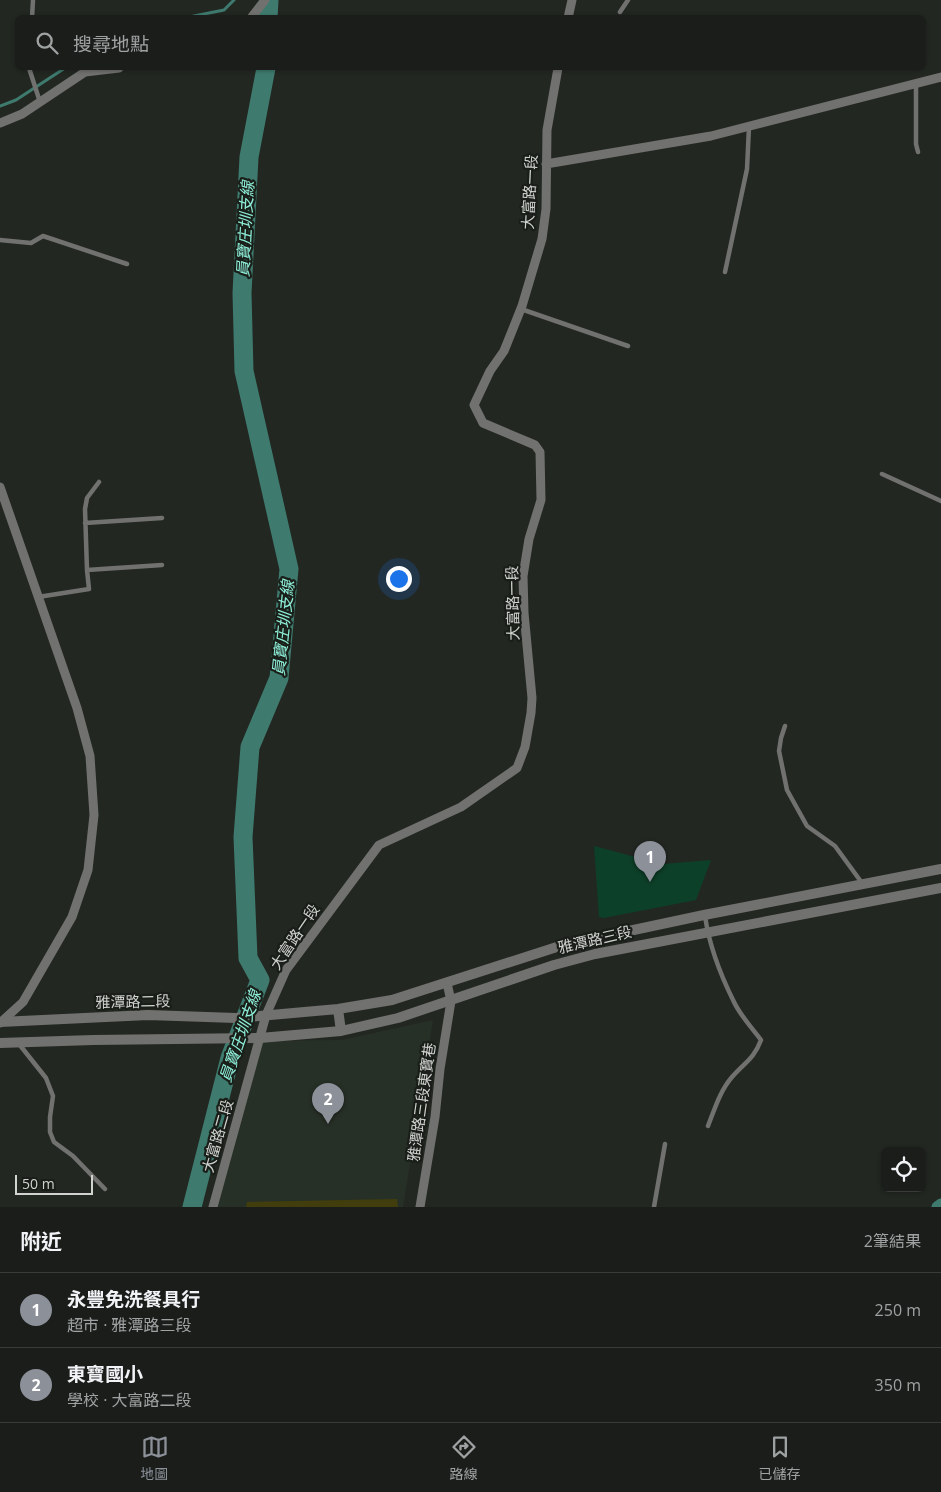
<!DOCTYPE html>
<html lang="zh-TW">
<meta charset="utf-8">
<style>
:root{--surface:#1a1d1a;--page:#232623;--text:#f1f3f6;--muted:#9fa2a2;--line:#383b39;--accent:#8c9099}
body{margin:0;font-family:"Open Sans","Noto Sans TC",sans-serif;background:var(--page);color:var(--text)}
.controls{position:absolute;right:15px;bottom:15px;display:grid;overflow:hidden;border-radius:8px;box-shadow:0 1px 4px #0004}
.controls button{width:45px;height:45px;display:grid;place-items:center;padding:0;border:0;border-bottom:1px solid var(--line);background:var(--surface);color:var(--text);font:25px sans-serif}
.scale{position:absolute;left:15px;bottom:12px;width:78px;box-sizing:border-box;padding-left:5px;border:2px solid #d0d3cf;border-top:0;font-size:14px;line-height:18px;white-space:nowrap;color:#d0d3cf;-webkit-text-stroke:4px #1a1e19;paint-order:stroke}
.you{position:absolute;left:398px;top:578px;width:18px;height:18px;margin:-12px;border:4px solid #fff;border-radius:50%;background:#1a73e8;box-shadow:0 0 0 8px #1a73e833}
.badge{display:grid;place-items:center;width:32px;height:32px;border-radius:50%;background:var(--accent);color:#fff;font-size:16px;font-weight:700}
.pin{position:absolute;translate:-50% -41px;filter:drop-shadow(0 1px 2px #0008)}
.pin::after{content:'';position:absolute;top:26px;width:18px;height:15px;background:inherit;clip-path:polygon(0 0,100% 0,50% 100%)}
.list{margin:0;padding:0;list-style:none}
h2{display:flex;justify-content:space-between;align-items:center;height:65px;margin:0;padding:0 20px;font-size:21px}
h2 small{font-size:16px;font-weight:400;color:var(--muted)}
.list li{display:grid;grid-template-columns:32px 1fr auto;gap:15px;align-items:center;box-sizing:border-box;height:75px;padding:0 20px;border-top:1px solid var(--line)}
.list b{display:block;font-size:19px;white-space:nowrap}
.list p{margin:0;font-size:16px;white-space:nowrap;color:var(--muted)}
.list em{font-size:16px;font-style:normal;color:var(--muted)}
.icon{flex:none;width:28px;height:28px;fill:none;stroke:currentColor;stroke-width:2;stroke-linecap:round;stroke-linejoin:round}
.map{position:relative;flex:none;width:941px;height:1207px;overflow:hidden}
.search{position:absolute;background:var(--surface);box-shadow:0 1px 4px #0004;left:15px;right:15px;top:15px;height:55px;display:flex;align-items:center;gap:12px;box-sizing:border-box;padding:0 18px;border-radius:8px;color:var(--muted);font-size:19px}
.sheet{height:215px;background:var(--surface)}
nav{display:flex;justify-content:space-around;align-items:center;box-sizing:border-box;height:70px;border-top:1px solid var(--line);background:var(--surface);font-size:14px;color:var(--muted)}
nav a{display:grid;justify-items:center;gap:2px}
nav .on{color:var(--accent)}
.map>svg:first-child{display:block}
.built{fill:#273026}
.green{fill:#413d0c}
.lines{fill:none;stroke-linecap:round;stroke-linejoin:round}
.stream{stroke:#3e7b6e;stroke-width:3}
.canal{stroke:#3e7b6e;stroke-width:11}
.river{stroke:#3e7b6e;stroke-width:19}
.building{fill:#0d4029}
.service{stroke:#71726f;stroke-width:4.5}
.minor{stroke:#71726f;stroke-width:9}
.tertiary{stroke:#71726f;stroke-width:10}
.labels{text-anchor:middle;stroke-width:4.5;stroke-linejoin:round;paint-order:stroke}
.street-label{font-size:15px;fill:#d0d3cf;stroke:#1a1e19}
.water-label{font-size:16px;font-style:italic;fill:#8eefd9;stroke:#1a1e19}
</style>
<div class="map">
<svg width="941" height="1207" viewBox="0 0 941 1207">
<rect width="100%" height="100%" fill="#232722"/>
<path class="built" d="M433 1020 403 1207H215L263 1041 342 1040Z"/>
<path class="green" d="M397 1199 398 1207H246L247 1202Z"/>
<g class="lines">
<path class="stream" d="M184 18 224 10 234 0
M0 106 16 100 65 68"/>
<path class="canal" d="M937 1207 941 1204"/>
<path class="river" d="M268 18 269 0
M192 1207 230 1058 260 980 248 958 243 837 250 747 279 678 289 569 244 371 242 293 249 157 266 68"/>
</g>
<path class="building" d="M594 846 662 864 711 860 696 900 604 918 599 917Z"/>
<g class="lines">
<path class="service" d="M620 12 628 0
M32 18 33 0
M29 68 40 102
M916 84V144L918 152
M0 240 31 243 43 236 127 264
M725 272 747 169 749 127
M521 309 628 346
M882 474 941 501
M85 523 162 518
M87 570 85 509 87 498 99 482
M38 597 89 589 87 570 162 565
M785 726 781 738 779 751 787 790 807 826 835 846 862 883
M705 916C709 944 721 976 734 1002 740 1015 752 1028 761 1040 754 1059 744 1063 732 1077 720 1091 715 1108 708 1126
M19 1044 46 1078 53 1096 50 1117V1132L54 1142 73 1156 105 1189
M654 1207 665 1144"/>
<path class="minor" d="M251 18 265 0
M568 18 572 0
M0 123 22 114 85 72 119 68
M546 164 711 136 941 77
M0 487 77 708 90 756 94 815 88 870 72 917 23 1002 0 1023
M213 1207 266 1015 286 970 379 845 461 807 517 768 525 747 531 713 532 698 524 613 523 576 529 539 541 500 540 452 535 445 483 423 474 405 490 371 504 351 522 306 542 239 546 209 547 130 558 68
M420 1207 435 1117 440 1069 451 1001 447 983"/>
<path class="tertiary" d="M338 1009 341 1031
M0 1022 148 1015 236 1018 338 1009 392 1000 563 945 704 915 941 869
M0 1043 93 1040 260 1038 341 1031 398 1018 554 965 595 954 941 888"/>
</g>
<g class="labels">
<g class="street-label">
<text transform="translate(530 192) rotate(-87)" y="5">大富路一段</text>
<text transform="translate(513 603) rotate(-91)" y="5">大富路一段</text>
<text transform="translate(295 937) rotate(-56)" y="5">大富路一段</text>
<text transform="translate(595 940) rotate(-13)" y="5">雅潭路三段</text>
<text transform="translate(133 1002) rotate(-1)" y="5">雅潭路二段</text>
<text transform="translate(422 1102) rotate(-82)" y="5">雅潭路三段東寶巷</text>
<text transform="translate(218 1136) rotate(-74)" y="5">大富路二段</text>
</g>
<g class="water-label">
<text transform="translate(245 229) rotate(-87)" y="6">員寶庄圳支線</text>
<text transform="translate(283 628) rotate(-84)" y="6">員寶庄圳支線</text>
<text transform="translate(240 1036) rotate(-71)" y="6">員寶庄圳支線</text>
</g>
</g>
</svg>
<div class="controls">
<button><svg class="icon" aria-label="locate" viewBox="0 0 24 24"><circle cx="12" cy="12" r="6"/><path d="M12 2v4M12 18v4M2 12h4M18 12h4"/></svg></button>
</div>
<div class="scale">50 m</div>
<div class="you"></div>
<div class="pin badge" style="left:650px;top:882px">1</div>
<div class="pin badge" style="left:328px;top:1124px">2</div>
<div class="search"><svg class="icon" aria-label="search" viewBox="0 0 24 24"><circle cx="10" cy="10" r="6"/><path d="M15 15l6 6"/></svg>搜尋地點</div>
</div>
<section class="sheet">
<h2>附近<small>2筆結果</small></h2>
<ul class="list">
<li><span class="badge">1</span><div><b>永豐免洗餐具行</b><p>超市 · 雅潭路三段</p></div><em>250 m</em></li>
<li><span class="badge">2</span><div><b>東寶國小</b><p>學校 · 大富路二段</p></div><em>350 m</em></li>
</ul>
</section>
<nav>
<a class="on"><svg class="icon" aria-label="map" viewBox="0 0 24 24"><path d="M3 6l6-2 6 2 6-2v14l-6 2-6-2-6 2zM9 4v14M15 6v14"/></svg>地圖</a>
<a><svg class="icon" aria-label="directions" viewBox="0 0 24 24"><path d="M12 3l9 9-9 9-9-9zM9 14v-3h6M13 9l2 2-2 2"/></svg>路線</a>
<a><svg class="icon" aria-label="saved" viewBox="0 0 24 24"><path d="M7 4h10v16l-5-4-5 4z"/></svg>已儲存</a>
</nav>
